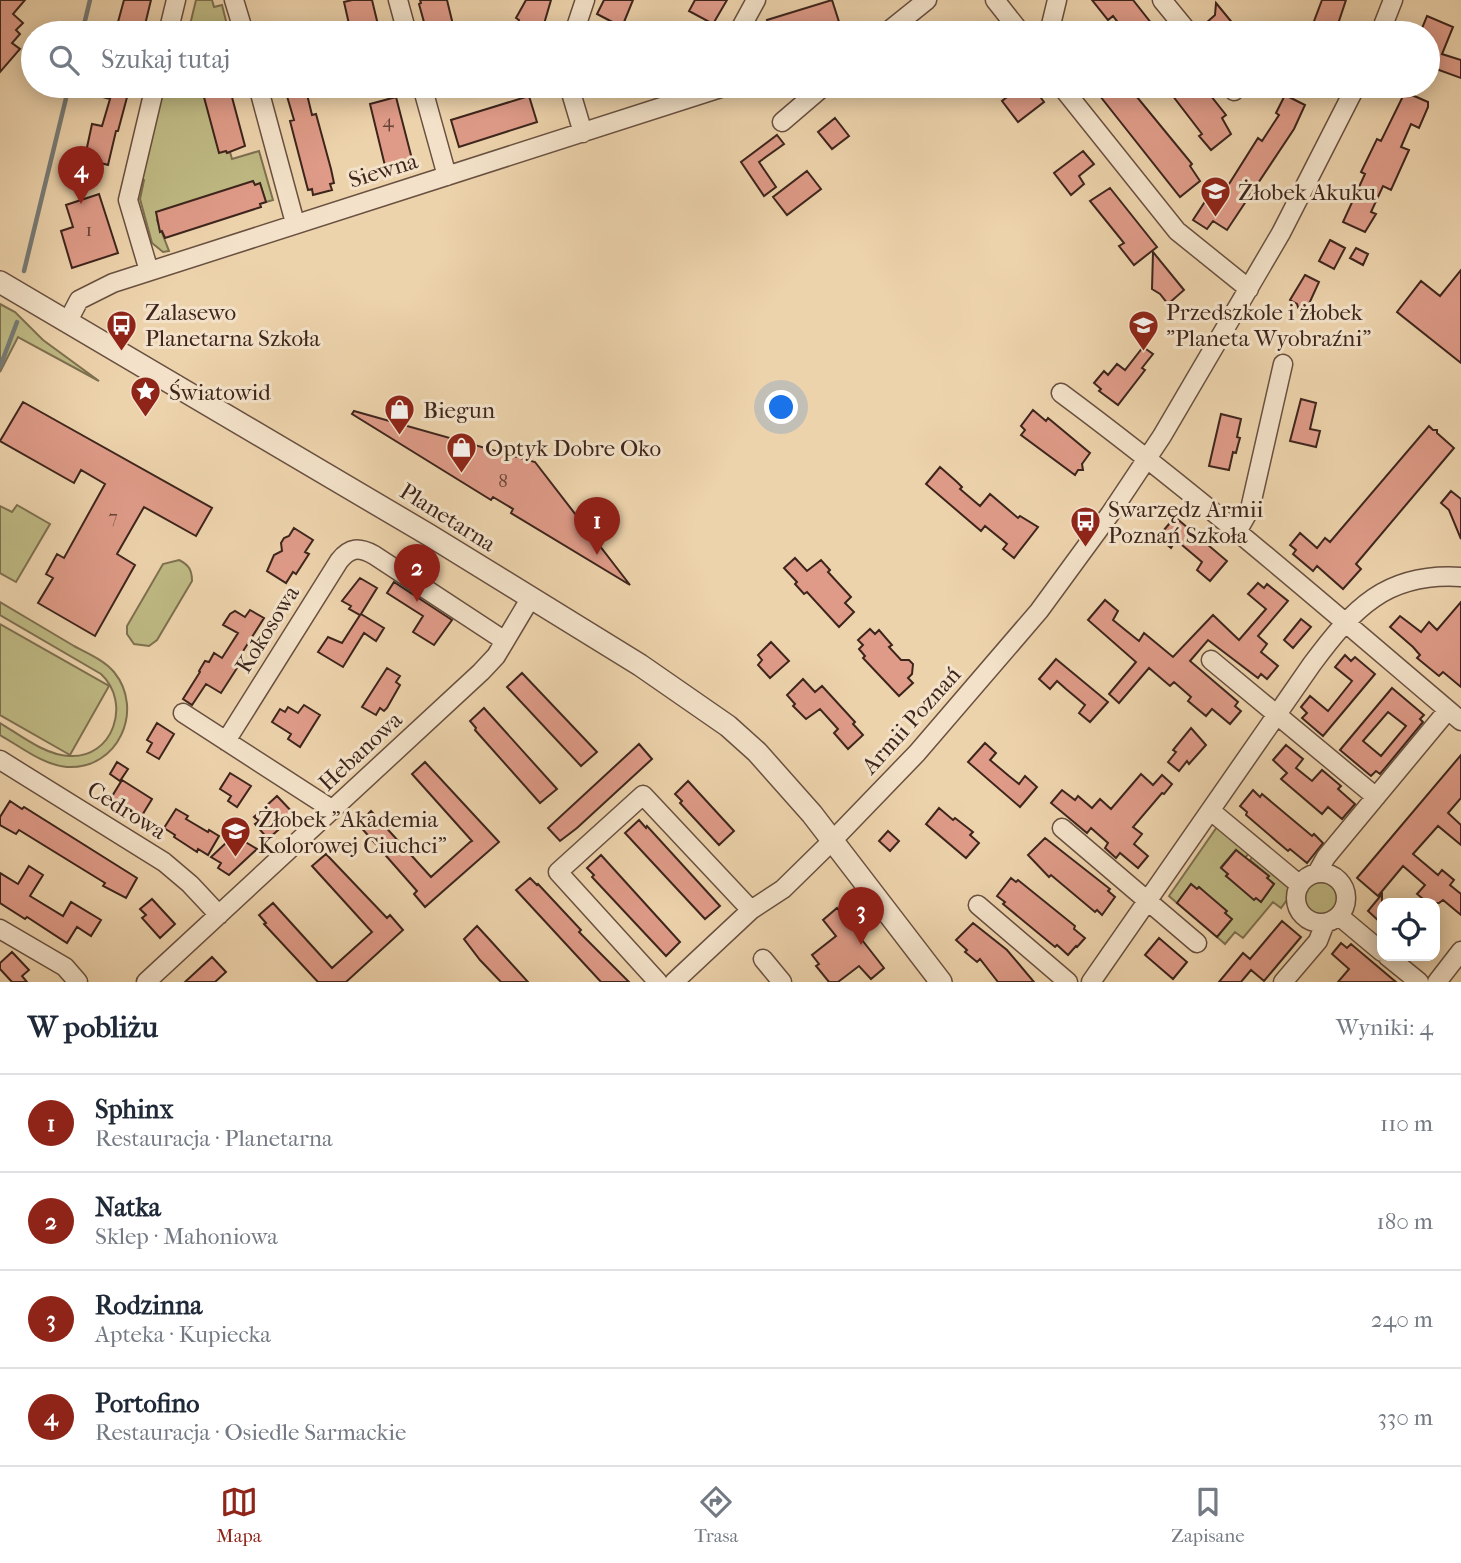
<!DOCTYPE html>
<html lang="pl">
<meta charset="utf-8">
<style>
:root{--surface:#fff;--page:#f2f2f3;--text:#1f2937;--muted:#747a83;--line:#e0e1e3;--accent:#8f2418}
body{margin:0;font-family:"IM FELL French Canon",serif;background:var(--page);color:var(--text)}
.controls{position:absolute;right:21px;bottom:21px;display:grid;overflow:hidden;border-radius:14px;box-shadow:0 4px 18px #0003}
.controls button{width:63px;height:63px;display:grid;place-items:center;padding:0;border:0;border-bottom:2px solid var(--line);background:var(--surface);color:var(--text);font:35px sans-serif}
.you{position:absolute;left:782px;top:408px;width:24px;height:24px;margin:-18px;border:5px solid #fff;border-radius:50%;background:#1a73e8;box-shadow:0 0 0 10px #1a73e833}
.badge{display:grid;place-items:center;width:46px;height:46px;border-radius:50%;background:var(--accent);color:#fff;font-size:23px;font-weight:700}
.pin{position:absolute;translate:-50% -58px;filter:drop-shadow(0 2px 4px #0008)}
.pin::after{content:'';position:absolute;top:37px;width:24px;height:21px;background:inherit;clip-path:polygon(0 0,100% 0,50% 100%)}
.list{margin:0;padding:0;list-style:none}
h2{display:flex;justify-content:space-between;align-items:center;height:91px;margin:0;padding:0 28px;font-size:30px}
h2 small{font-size:23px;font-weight:400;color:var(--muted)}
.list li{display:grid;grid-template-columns:46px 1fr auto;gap:21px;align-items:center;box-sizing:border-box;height:98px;padding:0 28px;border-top:2px solid var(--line)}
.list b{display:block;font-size:26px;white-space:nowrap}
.list p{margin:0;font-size:23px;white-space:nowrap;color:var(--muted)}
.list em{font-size:23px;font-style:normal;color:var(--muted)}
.icon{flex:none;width:38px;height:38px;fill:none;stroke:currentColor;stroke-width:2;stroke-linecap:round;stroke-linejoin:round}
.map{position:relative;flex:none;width:1461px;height:982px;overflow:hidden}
.search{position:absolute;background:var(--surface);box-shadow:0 4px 18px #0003;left:21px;right:21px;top:21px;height:77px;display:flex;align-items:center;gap:18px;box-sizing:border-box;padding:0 24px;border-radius:38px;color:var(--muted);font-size:26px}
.sheet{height:483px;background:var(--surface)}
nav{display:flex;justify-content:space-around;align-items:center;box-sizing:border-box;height:98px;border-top:2px solid var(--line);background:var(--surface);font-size:19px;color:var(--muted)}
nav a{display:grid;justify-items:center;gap:4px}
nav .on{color:var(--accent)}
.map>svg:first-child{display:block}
.green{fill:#bfba84;stroke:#7e7050;stroke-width:2}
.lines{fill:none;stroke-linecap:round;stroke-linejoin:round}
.stream{stroke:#777b77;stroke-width:4.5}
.building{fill:#df9b88;stroke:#3d251c;stroke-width:2;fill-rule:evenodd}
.minor-casing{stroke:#695040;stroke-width:21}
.tertiary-casing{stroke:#695040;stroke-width:24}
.minor{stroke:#f3e2c9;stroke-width:18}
.tertiary{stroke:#f3e2c9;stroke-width:21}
.labels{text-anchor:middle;stroke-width:6;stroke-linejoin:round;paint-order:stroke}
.number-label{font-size:19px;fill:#664237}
.street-label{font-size:23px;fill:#3d251c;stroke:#f3e2c9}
.poi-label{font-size:23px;fill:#3d251c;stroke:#f3e2c9;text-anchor:start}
</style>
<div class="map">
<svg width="1461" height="982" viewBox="0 0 1461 982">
<rect width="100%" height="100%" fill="#edd3ac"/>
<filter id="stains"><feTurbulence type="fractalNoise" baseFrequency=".00286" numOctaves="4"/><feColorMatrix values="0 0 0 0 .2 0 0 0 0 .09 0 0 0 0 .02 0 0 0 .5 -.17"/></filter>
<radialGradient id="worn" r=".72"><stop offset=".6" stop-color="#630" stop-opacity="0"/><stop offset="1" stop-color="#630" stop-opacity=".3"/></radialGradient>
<path class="green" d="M196 0H212L214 7 222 5 227 25 197 33H176L178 26 189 29Z
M163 86H201L206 103 210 102 227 153 230 152 232 159 259 151 273 200 266 202 260 184 255 185 253 182 157 220 169 251 163 252 152 243 140 199 144 180 142 179Z
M0 304 15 312 43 340 99 381 18 337 0 372Z
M17 505 50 524 16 582 0 573V506L12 512Z
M179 560C189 565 192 570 192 581L157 640 149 646 134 644 127 634V626L163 564Z
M0 602C25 617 49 631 74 646 87 653 104 660 114 672 145 710 118 770 67 767 43 765 21 747 0 735V723C20 735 45 755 69 756 113 759 132 703 101 674L0 615Z
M0 624 109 686 70 755 0 715Z
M1217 827 1250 852 1245 858 1236 850 1221 867 1228 874 1226 876 1261 901 1274 884 1267 878 1269 876 1250 860 1254 855 1290 889 1289 897 1281 908 1273 902 1243 938 1235 932 1225 944 1217 937 1225 913 1199 887 1197 889 1191 884 1177 903 1169 896Z
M1302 899a20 20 0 1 1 40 0a20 20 0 1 1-40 0Z"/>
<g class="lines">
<path class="stream" d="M82 33 90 0
M24 271 69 86
M0 367 17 322"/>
</g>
<path class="building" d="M0 0H25L13 14 23 23 16 30 20 34 12 43 20 49 0 72Z
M124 0H151L143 33H115Z
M352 0H372L379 29 377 30 378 33H351L344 2Z
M420 0H447L455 33H427L419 4 421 3Z
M526 0H551L544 24 561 33H512L519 20 516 18Z
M604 0H633L622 27 597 14Z
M695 0H727L713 24 689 11Z
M832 0 840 25 817 33H771L767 20Z
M1092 0H1133L1159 33H1126L1113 16 1108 20Z
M1322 0H1346L1335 33H1313L1316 25 1313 24Z
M1216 3 1235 26 1226 33H1214L1206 23 1215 15Z
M1427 16 1453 27 1442 54 1461 60V78L1428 66V33H1420Z
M102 86H130L118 131H116L108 165 94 161 96 154 86 152 92 124 102 126 110 99 99 96Z
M201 86H229L245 146 227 153 226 151 219 153Z
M284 86H305L312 115 316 114 331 169 334 183 330 184 332 190 313 195 312 189 308 190 290 121 294 120Z
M1021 86H1032L1044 102 1018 122 1002 101Z
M1102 86H1128L1192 164 1190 166 1200 181 1180 197 1096 91Z
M1176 86H1203L1226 115 1222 118 1231 134 1211 150 1199 136 1202 134 1169 91Z
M1405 92 1428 102V107L1419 128 1411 124 1401 147 1409 150 1391 190 1383 186 1371 212 1376 214 1365 232 1343 222 1365 174 1361 172 1377 139 1381 141Z
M1285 95 1305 105 1294 129 1227 230 1213 221 1207 229 1193 220 1208 197 1217 203 1258 138 1262 141 1279 115 1276 113Z
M529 96 537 122 459 147 451 120Z
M396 97 413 163 386 170 370 104Z
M835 118 849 136 832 149 818 132Z
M777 135 784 144 759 162 776 187 764 196 741 162Z
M1083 151 1094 164 1079 176 1084 184 1071 195 1054 173Z
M807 171 821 189 787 215 773 197Z
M253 181 255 185 260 183 266 202 260 204 261 207 165 238 162 231 160 232 156 212Z
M1110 188 1157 247 1134 265 1119 246 1124 243 1090 201Z
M99 194 118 253 72 268 61 231 73 227 66 205Z
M1330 240 1345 248 1334 269 1319 261Z
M1356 248 1368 254 1363 265 1350 258Z
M1153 252 1184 290 1168 304 1160 294 1152 289Z
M1461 270V363L1397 312 1421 281 1440 296Z
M1305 275 1319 282 1308 306 1299 310 1297 304 1290 300Z
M1143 347 1153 354 1142 368 1145 370 1118 405 1099 391 1101 389 1094 383 1104 371 1108 375 1117 364 1125 370Z
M1301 399 1316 403 1310 429 1320 431 1316 447 1290 441Z
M23 402 212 508 196 536 144 507 117 554 135 565 95 636 38 603 53 578 46 574 57 554 64 558 105 484 81 470 74 483 0 441Z
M1033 410 1046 421 1048 418 1090 453 1082 464 1083 470H1078L1075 475 1021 435 1025 430 1021 426Z
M354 411 535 462 630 585 511 513 513 509 493 497 491 500 352 414Z
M1221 414 1241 419 1237 437 1240 438 1238 445 1236 453 1233 452 1229 470 1209 466Z
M1429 426 1433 430H1437V433L1454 448 1356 564 1361 569 1343 589 1317 566 1313 571 1293 554 1296 550 1290 545 1300 533 1317 548 1325 538 1330 542Z
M940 467 957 482 962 487 960 489 980 506 990 494 1018 518 1020 516 1038 527 1014 558 1003 549 1007 544 985 526 981 531 926 484Z
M1451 491 1461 499V539L1449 510 1441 503Z
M1175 517 1227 561 1210 581 1197 570 1202 562 1195 556 1176 540 1171 548 1158 537Z
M294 528 313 540 305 552 309 554 296 574 293 572 286 583 267 571 274 555 282 551 281 543 284 538 289 536Z
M795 558 807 571 821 560 830 570 828 572 851 597 845 603 854 612 839 627 807 592 804 594 795 584 797 582 784 568Z
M360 578 377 588 361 614 384 628 376 641 364 633 343 667 318 652 328 637 342 643 360 615 349 609 351 606 342 601Z
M394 582 452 620 434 645 413 632 423 616 387 593Z
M1258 583 1264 588 1267 584 1288 601 1258 636 1267 644 1261 652 1278 666 1267 679 1261 674 1258 678 1208 640 1190 661 1238 702 1235 706 1241 711 1230 724 1212 709 1206 716 1188 701 1191 697 1174 682 1170 686 1149 668 1119 703 1109 694 1136 662 1088 620 1105 600 1118 611 1113 620 1129 633 1139 641 1144 633 1173 657 1213 615 1239 640 1266 609 1248 594Z
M1461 602V687L1443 672 1439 676 1417 658 1420 655 1413 647 1390 627 1400 616 1421 632 1429 622 1437 630Z
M250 610 264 618 240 656 239 665 221 693 206 684 192 705 183 699 200 672 199 671 205 661 209 662 214 653 222 658 238 633 223 625 230 614 235 611 245 617Z
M1301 619 1311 627 1293 648 1284 640Z
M870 629 875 634 879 630 892 645 889 647 901 660H909L913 664 912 674 908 678 913 683 899 696 863 658 865 656 859 649 863 645 858 640Z
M771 642 789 661 770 678 758 665 762 660 758 655Z
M1345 655 1351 661 1355 657 1375 674 1323 736 1302 718 1307 713 1301 707 1310 696 1328 711 1352 681 1335 667Z
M1056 659 1108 702 1090 722 1079 713 1085 705 1066 689 1057 681 1050 689 1039 679Z
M387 668 400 676 396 682 400 685 387 708 384 711 380 708 376 715 362 707Z
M522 673 597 752 581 766 507 687Z
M803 679 815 692 822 686 855 722 853 724 863 735 848 749 834 733 838 729 820 709 806 719 793 706 795 704 787 695Z
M1392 688 1424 715 1420 719 1423 722 1380 774 1376 771 1371 776 1340 750ZM1388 712 1406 726 1381 756 1363 741Z
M304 705 320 715 300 747 288 739 291 734 272 722 280 709 285 712 288 707 298 713Z
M484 708 557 789 540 803 475 730 476 728 470 721Z
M157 723 174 734 159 759 147 752 152 743 147 740Z
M1191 728 1206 745 1189 764 1187 761 1179 771 1168 762 1176 752 1173 750Z
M985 743 996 753 990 760 1009 776 1019 784 1025 776 1037 787 1020 807 968 762Z
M639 744 652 759 577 828 560 841 548 828Z
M1286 745 1303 759 1296 768 1312 781 1322 770 1341 786 1338 789 1355 804 1342 819 1328 807 1322 814 1281 779 1287 773 1273 760Z
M1461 755V798L1448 813 1461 825V845L1438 826 1413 854 1438 875 1442 870 1454 880 1450 885 1461 894V915L1443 900 1439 903H1428L1417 894 1425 885 1403 866 1378 896 1357 878Z
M117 762 128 769 120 781 110 774Z
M425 762 499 842 425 907 414 894 417 891 358 824 371 811 431 877 470 842 472 841 412 774Z
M230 773 251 786 237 807 228 801 231 796 220 789Z
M1141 774 1153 785 1162 775 1172 784 1164 794 1162 793 1133 827 1142 834 1134 844 1148 856 1138 868 1120 853 1116 858 1105 848 1108 843 1091 828 1087 833 1051 803 1062 790 1075 800 1078 796 1092 808 1100 799 1111 809Z
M122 780 152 799 141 817 111 798Z
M688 781 734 831 719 845 680 803 682 801 675 794Z
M1253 790 1260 797 1262 794 1312 836 1314 834 1323 843 1307 863 1290 849 1288 851 1246 815 1247 812 1240 806Z
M277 796 295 815 268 839 255 824 259 821 254 817Z
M10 801 22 809 24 807 137 878 126 898 103 886 105 883 19 830 16 834 0 825V817Z
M939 808 953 820 955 818 973 832 970 835 979 843 966 858 926 824Z
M176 809 188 816 186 819 208 832 209 830 219 836 208 855 198 849 197 852 174 837 175 835 164 828Z
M639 820 646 828 647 826 720 906 705 919 625 833Z
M888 831 899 841 890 851 879 841Z
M237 837 257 849 229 875 218 868 221 863 211 857 228 841 233 844Z
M1045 838 1110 889 1108 891 1115 897 1102 915 1097 910 1095 912 1051 875 1049 877 1028 855Z
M1236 850 1269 876 1267 878 1274 884 1261 902 1256 898 1254 900 1226 876 1228 874 1221 868Z
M326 854 387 918 390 915 403 930 346 982H318L264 924 266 923 259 915 273 903 332 968 372 932 312 866Z
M601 855 680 942 666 956 592 877 594 875 587 868Z
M29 866 43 875 30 896 63 916 71 902 101 920 91 936 77 927 67 943 27 917 25 919 0 903V873L18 884Z
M530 878 537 885 538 884 581 930 579 932 629 982H601L516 890Z
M1011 878 1016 882 1018 880 1075 926 1074 929 1085 938 1077 947 1076 946 1068 955 1057 945 1055 947 1003 904 1005 902 997 896Z
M1191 884 1197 889 1199 887 1227 911 1225 913 1232 919 1217 937 1177 903Z
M1382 894V924L1368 911Z
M152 899 175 924 160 938 142 918 146 915 140 909Z
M837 908 884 968 871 979 859 966 838 982H829L816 966 819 964 812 955 836 936 823 920Z
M1282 921 1301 937 1264 981 1251 970 1241 982H1219L1243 953 1250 959Z
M973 923 1007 950 1034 982H998L980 959 977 962 965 952 967 950 956 940Z
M477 926 489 939 528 982H501L480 960 464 939Z
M1159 938 1187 962 1173 979 1145 955Z
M1341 943 1347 948 1351 944 1396 982H1338L1349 969 1332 954Z
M12 952 29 970 22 976 27 982H12L0 969V963Z
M212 957 226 972 215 982H185Z"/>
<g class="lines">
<defs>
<path id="minor" d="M234 0 244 33
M398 0 407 33
M995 0 1021 33
M1162 0 1189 33
M168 33 176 0
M574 33 585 0
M738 33 756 0
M886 33 927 0
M1049 33 1057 0
M1380 33 1393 0
M258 86 295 223
M358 86H361
M422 86 447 176
M569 86 583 133
M1061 86 1177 231 1249 289
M1230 86 1234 91
M782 122 824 86
M149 271 128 200 155 86
M68 321 79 300 113 283 727 86
M1061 393C1200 496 1329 609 1461 721
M1238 530 1250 509 1283 364
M1211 660 1376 797
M183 713 333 810
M226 741 339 561C350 547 359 547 374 555L505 641
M0 760 164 862 190 884 219 915
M1211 811 1300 885
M1062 828 1197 943
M1296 898a25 25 0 1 1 50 0a25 25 0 1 1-50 0Z
M1317 873 1326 857 1448 710
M978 905 1068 982
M1339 916 1382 952
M0 929 65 967 78 982
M1387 956 1419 982
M763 959 782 982
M146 982 481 672 496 656 530 599
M658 982 558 872 643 795 751 910
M674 982 751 910 783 889 833 840 917 753 1039 611 1110 514 1162 436 1281 233 1356 86
M1091 982 1312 664C1353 609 1386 572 1461 577
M1283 982 1318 941 1325 923
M1437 982 1461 951"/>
<path id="tertiary" d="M0 282 429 535 640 665 728 726 757 752 812 814 941 982"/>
</defs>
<use href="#minor" class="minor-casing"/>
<use href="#tertiary" class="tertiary-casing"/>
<use href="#minor" class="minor"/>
<use href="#tertiary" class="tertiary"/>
</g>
<defs>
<symbol id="school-pin" viewBox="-11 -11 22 30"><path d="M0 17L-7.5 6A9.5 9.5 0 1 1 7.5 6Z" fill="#8f2418" stroke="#f3e2c9"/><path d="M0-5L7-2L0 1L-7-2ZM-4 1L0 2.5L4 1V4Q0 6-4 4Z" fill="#fff"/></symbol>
<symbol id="bus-pin" viewBox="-11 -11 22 30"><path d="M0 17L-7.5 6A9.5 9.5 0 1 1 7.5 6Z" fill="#8f2418" stroke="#f3e2c9"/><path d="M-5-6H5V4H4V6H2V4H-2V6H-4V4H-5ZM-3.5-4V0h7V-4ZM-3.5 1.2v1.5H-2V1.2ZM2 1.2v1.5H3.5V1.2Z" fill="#fff"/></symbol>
<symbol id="sight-pin" viewBox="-11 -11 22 30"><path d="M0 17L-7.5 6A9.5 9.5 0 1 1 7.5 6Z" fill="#8f2418" stroke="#f3e2c9"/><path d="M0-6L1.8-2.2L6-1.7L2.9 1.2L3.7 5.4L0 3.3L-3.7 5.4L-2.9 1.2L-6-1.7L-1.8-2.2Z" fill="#fff"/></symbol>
<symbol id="shop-pin" viewBox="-11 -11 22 30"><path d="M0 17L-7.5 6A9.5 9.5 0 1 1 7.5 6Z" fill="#8f2418" stroke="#f3e2c9"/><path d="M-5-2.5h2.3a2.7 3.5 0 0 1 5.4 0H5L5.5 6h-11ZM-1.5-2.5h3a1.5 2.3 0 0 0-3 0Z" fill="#fff"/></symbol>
</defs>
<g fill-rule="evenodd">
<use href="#school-pin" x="1198" y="174" width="35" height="47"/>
<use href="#bus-pin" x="104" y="308" width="35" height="47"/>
<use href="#school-pin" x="1126" y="308" width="35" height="47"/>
<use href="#sight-pin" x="128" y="374" width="35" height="47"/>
<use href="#shop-pin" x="382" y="392" width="35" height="47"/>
<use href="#shop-pin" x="444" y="430" width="35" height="47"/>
<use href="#bus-pin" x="1068" y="504" width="35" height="47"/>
<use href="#school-pin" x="218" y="814" width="35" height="47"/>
</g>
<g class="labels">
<g class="number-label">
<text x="388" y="127">4</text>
<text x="89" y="236">1</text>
<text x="503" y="487">8</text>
<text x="113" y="523">7</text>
</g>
<g class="street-label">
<text transform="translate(383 170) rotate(-17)" y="8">Siewna</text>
<text transform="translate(448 517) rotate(32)" y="8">Planetarna</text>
<text transform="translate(267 629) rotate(-58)" y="8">Kokosowa</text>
<text transform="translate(911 720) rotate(-48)" y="8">Armii Poznań</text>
<text transform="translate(360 751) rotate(-43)" y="8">Hebanowa</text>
<text transform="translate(127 810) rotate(32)" y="8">Cedrowa</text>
</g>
<g class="poi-label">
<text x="1238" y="200">Żłobek Akuku</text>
<text x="145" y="320">Zalasewo<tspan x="145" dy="26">Planetarna Szkoła</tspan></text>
<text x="1166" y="320">Przedszkole i żłobek<tspan x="1166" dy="26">"Planeta Wyobraźni"</tspan></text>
<text x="169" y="400">Światowid</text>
<text x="423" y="418">Biegun</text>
<text x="485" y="456">Optyk Dobre Oko</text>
<text x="1108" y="517">Swarzędz Armii<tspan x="1108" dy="26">Poznań Szkoła</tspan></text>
<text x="258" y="827">Żłobek "Akademia<tspan x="258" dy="26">Kolorowej Ciuchci"</tspan></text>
</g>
</g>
<rect width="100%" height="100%" filter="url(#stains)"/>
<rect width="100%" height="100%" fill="url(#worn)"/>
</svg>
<div class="controls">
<button><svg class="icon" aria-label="locate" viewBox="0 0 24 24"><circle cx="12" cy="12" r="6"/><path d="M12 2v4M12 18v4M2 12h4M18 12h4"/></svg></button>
</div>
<div class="you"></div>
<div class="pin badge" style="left:597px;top:555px">1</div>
<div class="pin badge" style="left:417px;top:602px">2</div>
<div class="pin badge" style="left:861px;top:945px">3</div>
<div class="pin badge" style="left:81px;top:204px">4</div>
<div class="search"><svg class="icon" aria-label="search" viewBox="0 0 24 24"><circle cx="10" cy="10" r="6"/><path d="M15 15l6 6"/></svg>Szukaj tutaj</div>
</div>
<section class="sheet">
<h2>W pobliżu<small>Wyniki: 4</small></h2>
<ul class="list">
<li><span class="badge">1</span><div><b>Sphinx</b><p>Restauracja · Planetarna</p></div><em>110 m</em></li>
<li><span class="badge">2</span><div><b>Natka</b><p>Sklep · Mahoniowa</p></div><em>180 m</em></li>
<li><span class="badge">3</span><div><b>Rodzinna</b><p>Apteka · Kupiecka</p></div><em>240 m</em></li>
<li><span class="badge">4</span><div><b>Portofino</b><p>Restauracja · Osiedle Sarmackie</p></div><em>330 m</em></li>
</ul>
</section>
<nav>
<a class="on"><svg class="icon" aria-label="map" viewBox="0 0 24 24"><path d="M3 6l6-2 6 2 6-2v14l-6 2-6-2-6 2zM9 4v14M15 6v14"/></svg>Mapa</a>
<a><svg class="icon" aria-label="directions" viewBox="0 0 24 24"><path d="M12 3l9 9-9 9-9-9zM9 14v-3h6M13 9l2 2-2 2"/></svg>Trasa</a>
<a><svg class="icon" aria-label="saved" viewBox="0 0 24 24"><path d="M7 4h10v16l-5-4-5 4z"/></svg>Zapisane</a>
</nav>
